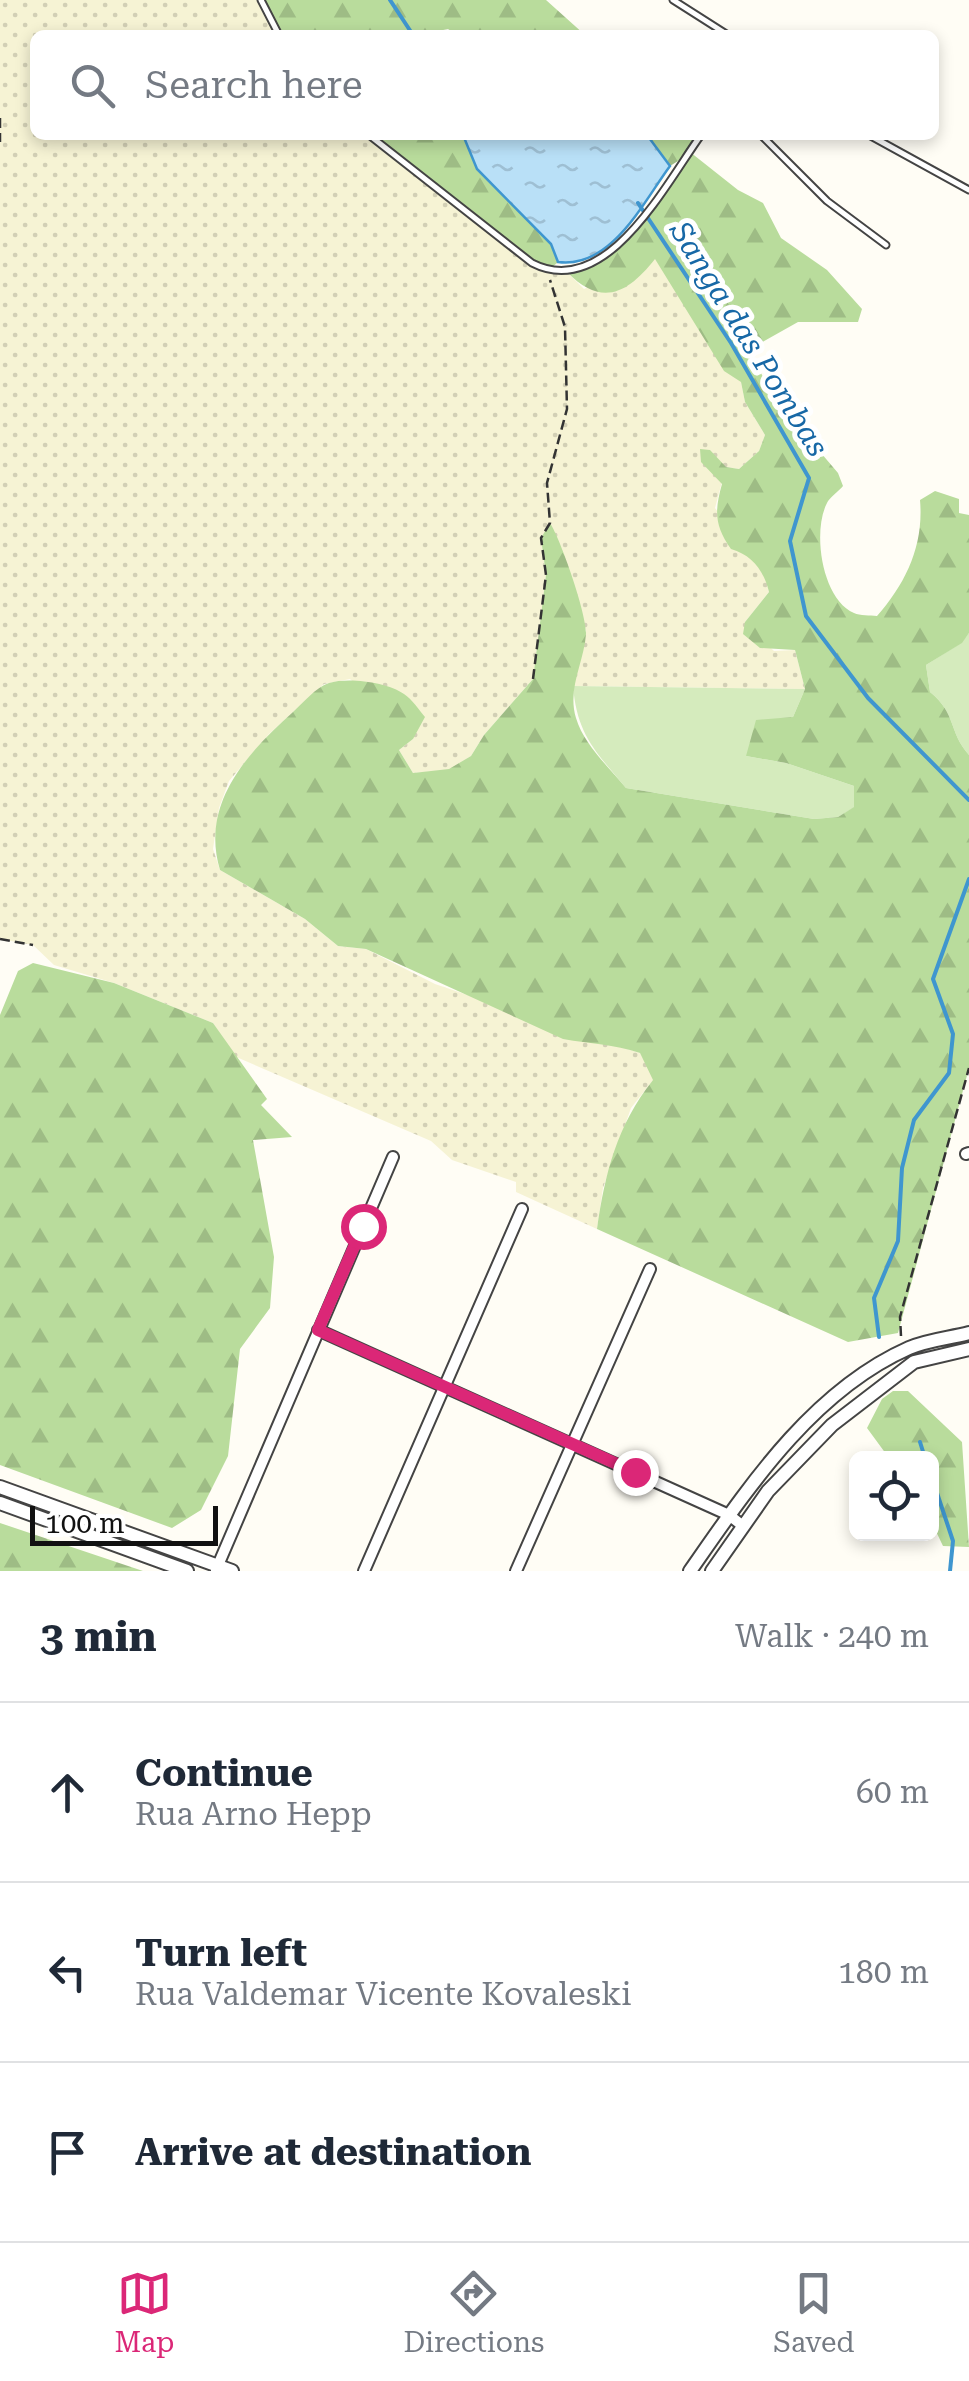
<!DOCTYPE html>
<meta charset="utf-8">
<style>
:root{--surface:#fff;--page:#f2f2f3;--text:#1f2937;--muted:#747a83;--line:#e0e1e3;--accent:#db2777}
body{margin:0;font-family:"Roboto Serif",serif;background:var(--page);color:var(--text)}
.controls{position:absolute;right:30px;bottom:30px;display:grid;overflow:hidden;border-radius:15px;box-shadow:0 5px 15px #0003}
.controls button{width:90px;height:90px;display:grid;place-items:center;padding:0;border:0;border-bottom:2px solid var(--line);background:var(--surface);color:var(--text);font:50px sans-serif}
.scale{position:absolute;left:30px;bottom:25px;width:188px;box-sizing:border-box;padding-left:10px;border:5px solid #111;border-top:0;font-size:28px;line-height:35px;white-space:nowrap;color:#111;-webkit-text-stroke:8px #fff;paint-order:stroke}
.stop{position:absolute;width:30px;height:30px;margin:-22px;border:8px solid #db2777;border-radius:50%;background:#fff}
.stop.end{background:#db2777;border-color:#fff;box-shadow:0 2px 10px #0008}
.list{margin:0;padding:0;list-style:none}
h2{display:flex;justify-content:space-between;align-items:center;height:130px;margin:0;padding:0 40px;font-size:42px}
h2 small{font-size:32px;font-weight:400;color:var(--muted)}
.list li{display:grid;grid-template-columns:65px 1fr auto;gap:30px;align-items:center;box-sizing:border-box;height:180px;padding:0 40px;border-top:2px solid var(--line)}
.list b{display:block;font-size:38px;white-space:nowrap}
.list p{margin:0;font-size:32px;white-space:nowrap;color:var(--muted)}
.list em{font-size:32px;font-style:normal;color:var(--muted)}
.icon{flex:none;width:55px;height:55px;fill:none;stroke:currentColor;stroke-width:2;stroke-linecap:round;stroke-linejoin:round}
.map{position:relative;flex:none;width:969px;height:1571px;overflow:hidden}
.search{position:absolute;background:var(--surface);box-shadow:0 5px 15px #0003;left:30px;right:30px;top:30px;height:110px;display:flex;align-items:center;gap:25px;box-sizing:border-box;padding:0 35px;border-radius:15px;color:var(--muted);font-size:38px}
.sheet{height:670px;background:var(--surface)}
nav{display:flex;justify-content:space-around;align-items:center;box-sizing:border-box;height:140px;border-top:2px solid var(--line);background:var(--surface);font-size:28px;color:var(--muted)}
nav a{display:grid;justify-items:center;gap:5px}
nav .on{color:var(--accent)}
.map>svg:first-child{display:block}
.farmland{fill:url(#farmland-dots)}
.green{fill:#d5ebbd}
.forest{fill:url(#forest-firs)}
.water{fill:url(#water-ripples);stroke:#3f96cf;stroke-width:2.5}
.lines{fill:none;stroke-linecap:round;stroke-linejoin:round}
.stream{stroke:#3f96cf;stroke-width:4}
.service-casing{stroke:#444;stroke-width:9}
.minor-casing{stroke:#444;stroke-width:14}
.tertiary-casing{stroke:#444;stroke-width:16}
.path{stroke:#333;stroke-width:2.5;stroke-dasharray:10 5;stroke-linecap:butt}
.service{stroke:#fff;stroke-width:5}
.minor{stroke:#fff;stroke-width:10}
.tertiary{stroke:#fff;stroke-width:12}
.route{stroke:#db2777;stroke-width:12}
.labels{text-anchor:middle;stroke-width:10;stroke-linejoin:round;paint-order:stroke}
.water-label{font-size:30px;font-style:italic;fill:#1768a6;stroke:#fff}
</style>
<div class="map">
<svg width="969" height="1571" viewBox="0 0 969 1571">
<defs>
<pattern id="farmland-dots" width="8" height="8" patternUnits="userSpaceOnUse" patternTransform="scale(2.5)"><rect width="8" height="8" fill="#f6f3d4"/><path d="M2 2h.1M6 6h.1" fill="none" stroke="#d2cfb5" stroke-width="1.8" stroke-linecap="round"/></pattern>
<pattern id="forest-firs" width="22" height="20" patternUnits="userSpaceOnUse" patternTransform="scale(2.5)"><rect width="22" height="20" fill="#b9dc9c"/><path d="M5 1l3.5 6h-7zM16 11l3.5 6h-7z" fill="#9ebc85"/></pattern>
<pattern id="water-ripples" width="26" height="14" patternUnits="userSpaceOnUse" patternTransform="scale(2.5)"><rect width="26" height="14" fill="#b9e0f7"/><path d="M2 4q2-2 4 0t4 0M15 11q2-2 4 0t4 0" fill="none" stroke="#9ebfd3"/></pattern>
</defs>
<rect width="100%" height="100%" fill="#fffdf5"/>
<path class="farmland" d="M0 0H261L279 35H35V135H369L548 271 567 272 584 289 655 258 741 382 745 402 765 435 759 451 739 469 726 467 715 508 765 575 769 592 745 622 774 651 795 650 805 689 573 686 586 631 578 604 541 538 546 575 533 679 484 735 471 756 449 770 413 773 399 750 413 739 350 679 324 684 269 734 229 781 219 808 213 849 220 870 305 919 338 946 366 949 435 984 640 1053 654 1079 631 1108 603 1188 597 1229 516 1192V1182L452 1160 431 1141 234 1056 213 1023 114 983 54 965 33 945 0 939Z"/>
<path class="green" d="M969 633V755C948 731 957 714 930 692L926 665 961 643Z
M573 686 805 689 793 717 746 756 786 763 854 786 855 807 838 817 814 819 626 788C596 752 577 735 573 686Z"/>
<path class="forest" d="M261 0H546L585 35H457L448 29 419 35H279Z
M369 135H463L477 169 551 244 558 262 548 271 532 263Z
M647 135H701L690 152 738 190 763 203 781 238 827 270 862 309 858 322H798L748 350 776 400 838 473 843 486C839 491 829 498 827 503 812 532 822 599 854 613 860 616 870 615 877 616 906 583 924 545 920 500L935 491 959 499V513L969 515V633L962 643 926 665 930 692C957 714 948 731 969 755V1068L898 1333 848 1342 597 1229C605 1173 617 1125 653 1080L640 1053C613 1044 591 1044 563 1039L366 949 338 946 305 919 220 870C200 804 247 753 293 712 303 703 316 687 329 683 348 677 387 682 404 694 412 699 419 710 425 717L413 739 399 750 413 773 449 769 471 756 484 735 533 679 546 575 541 538 550 523C561 540 587 615 586 634 584 663 567 688 576 718 584 745 609 767 626 788L814 819 838 817 854 807V786L786 763 746 756 756 720 793 717 805 689 795 650 760 648 743 634 745 622 769 592C764 571 752 555 731 549 715 526 714 512 722 484L701 462 700 449 710 450 726 467 739 469 759 451 765 435 745 402 741 382 724 371 655 259C628 293 602 308 567 272 624 261 654 199 686 156L670 166Z
M33 963 114 983 213 1023 267 1099 261 1105 292 1137 253 1140 274 1257 270 1308 240 1349 228 1456 201 1510 172 1528 0 1465V1015L18 971Z
M893 1391H908L962 1442 969 1547 943 1546 932 1523V1458H889L867 1428 882 1399Z
M0 1523 143 1571H0Z"/>
<path class="water" d="M463 135H647L670 166C642 204 611 269 558 262L551 244 477 169Z"/>
<g class="lines">
<path class="stream" d="M390 0 413 35
M638 203 731 343 809 478 790 541 806 616 868 698 969 800
M879 1337 874 1298 898 1241 902 1168 914 1120 949 1073 953 1034 933 979 969 879
M920 1442 925 1458
M932 1478 953 1541 950 1571"/>
<defs>
<path id="service" d="M261 0 279 35
M673 0 728 35
M369 135 532 263C606 301 665 185 701 135
M761 135 827 201 886 245
M869 135 969 190"/>
<path id="minor" d="M966 1154 969 1153
M318 1330 729 1515 743 1526
M216 1570 393 1157
M364 1571 522 1209
M516 1571 650 1269"/>
<path id="tertiary" d="M0 1487 232 1571
M0 1503 187 1571
M690 1571C748 1488 812 1391 909 1348 927 1340 950 1338 969 1333
M712 1571 768 1491 832 1425 914 1362 969 1349"/>
</defs>
<use href="#service" class="service-casing"/>
<use href="#minor" class="minor-casing"/>
<use href="#tertiary" class="tertiary-casing"/>
<path class="path" d="M0 118V142
M533 679 546 575 541 538 550 523 547 483 567 409 565 327 550 280
M0 939 33 945
M901 1336 900 1317 969 1068"/>
<use href="#service" class="service"/>
<use href="#minor" class="minor"/>
<use href="#tertiary" class="tertiary"/>
</g>
<g class="lines">
<path class="route" d="M363 1226 318 1330 635 1472"/>
</g>
<g class="labels">
<g class="water-label">
<text transform="translate(749 339) rotate(58)" y="10">Sanga das Pombas</text>
</g>
</g>
</svg>
<div class="controls">
<button><svg class="icon" aria-label="locate" viewBox="0 0 24 24"><circle cx="12" cy="12" r="6"/><path d="M12 2v4M12 18v4M2 12h4M18 12h4"/></svg></button>
</div>
<div class="scale">100 m</div>
<div class="stop" style="left:363px;top:1226px"></div>
<div class="stop end" style="left:635px;top:1472px"></div>
<div class="search"><svg class="icon" aria-label="search" viewBox="0 0 24 24"><circle cx="10" cy="10" r="6"/><path d="M15 15l6 6"/></svg>Search here</div>
</div>
<section class="sheet">
<h2>3 min<small>Walk · 240 m</small></h2>
<ul class="list">
<li><svg class="icon" aria-label="ahead" viewBox="0 0 24 24"><path d="M12 20V5M6 11l6-6 6 6"/></svg><div><b>Continue</b><p>Rua Arno Hepp</p></div><em>60 m</em></li>
<li><svg class="icon" aria-label="left" viewBox="0 0 24 24"><path d="M17 20v-9H6M10 6l-5 5 5 5"/></svg><div><b>Turn left</b><p>Rua Valdemar Vicente Kovaleski</p></div><em>180 m</em></li>
<li><svg class="icon" aria-label="arrive" viewBox="0 0 24 24"><path d="M6 21V4h12l-3 4 3 4H6"/></svg><div><b>Arrive at destination</b></div></li>
</ul>
</section>
<nav>
<a class="on"><svg class="icon" aria-label="map" viewBox="0 0 24 24"><path d="M3 6l6-2 6 2 6-2v14l-6 2-6-2-6 2zM9 4v14M15 6v14"/></svg>Map</a>
<a><svg class="icon" aria-label="directions" viewBox="0 0 24 24"><path d="M12 3l9 9-9 9-9-9zM9 14v-3h6M13 9l2 2-2 2"/></svg>Directions</a>
<a><svg class="icon" aria-label="saved" viewBox="0 0 24 24"><path d="M7 4h10v16l-5-4-5 4z"/></svg>Saved</a>
</nav>
